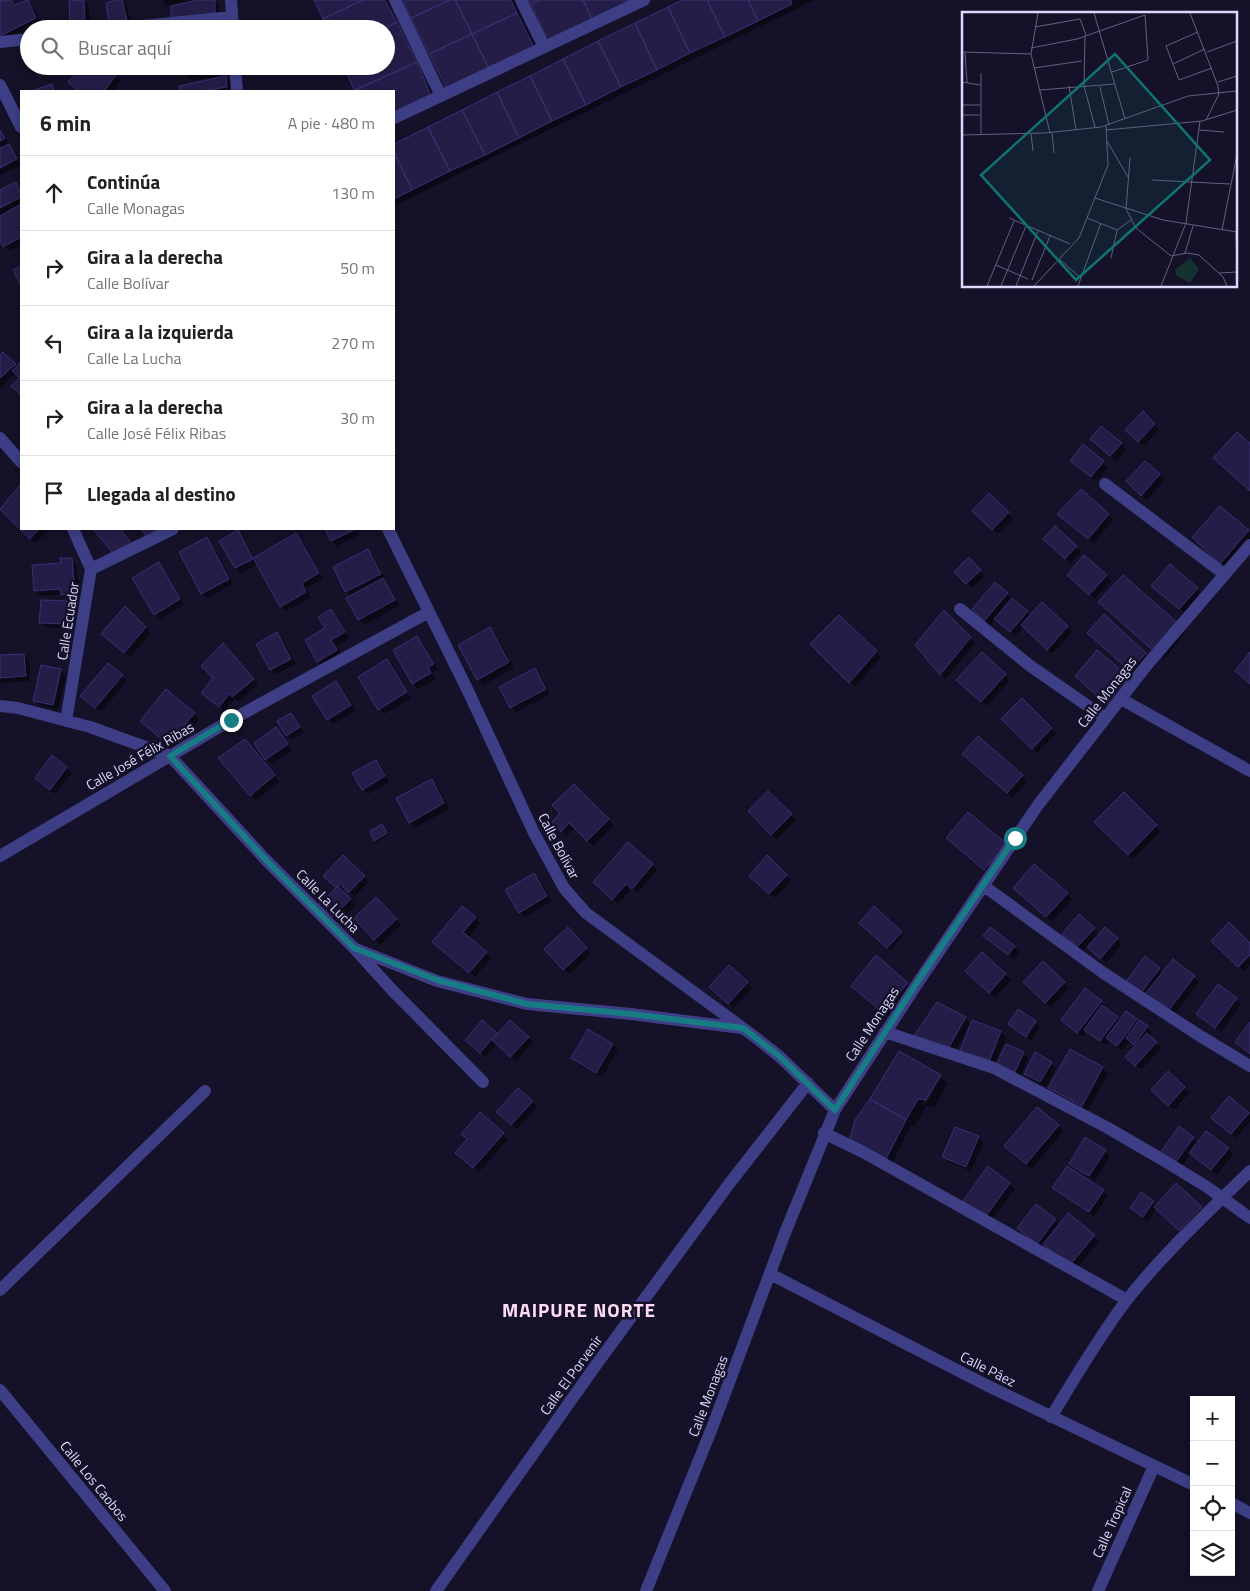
<!DOCTYPE html>
<html lang="es">
<meta charset="utf-8">
<style>
:root{--surface:#fff;--page:#f2f2f2;--text:#202124;--muted:#757577;--line:#e0e0e0}
body{margin:0;font-family:"Titillium Web",sans-serif;background:var(--page);color:var(--text)}
.controls{position:absolute;right:15px;bottom:15px;display:grid;overflow:hidden;border-radius:0px;box-shadow:0 2px 8px #0003}
.controls button{width:45px;height:45px;display:grid;place-items:center;padding:0;border:0;border-bottom:1px solid var(--line);background:var(--surface);color:var(--text);font:25px sans-serif}
.stop{position:absolute;width:15px;height:15px;margin:-11px;border:4px solid #177c83;border-radius:50%;background:#fff}
.stop.end{background:#177c83;border-color:#fff;box-shadow:0 1px 5px #0008}
.list{margin:0;padding:0;list-style:none}
h2{display:flex;justify-content:space-between;align-items:center;height:65px;margin:0;padding:0 20px;font-size:21px}
h2 small{font-size:16px;font-weight:400;color:var(--muted)}
.list li{display:grid;grid-template-columns:32px 1fr auto;gap:15px;align-items:center;box-sizing:border-box;height:75px;padding:0 20px;border-top:1px solid var(--line)}
.list b{display:block;font-size:19px;white-space:nowrap}
.list p{margin:0;font-size:16px;white-space:nowrap;color:var(--muted)}
.list em{font-size:16px;font-style:normal;color:var(--muted)}
.icon{flex:none;width:28px;height:28px;fill:none;stroke:currentColor;stroke-width:2;stroke-linecap:round;stroke-linejoin:round}
.map{position:relative;flex:none;width:1250px;height:1591px;overflow:hidden}
.search{position:absolute;background:var(--surface);box-shadow:0 2px 8px #0003;left:20px;top:20px;width:375px;height:55px;display:flex;align-items:center;gap:12px;box-sizing:border-box;padding:0 18px;border-radius:28px;color:var(--muted);font-size:19px}
.panel{position:absolute;background:var(--surface);box-shadow:0 2px 8px #0003;left:20px;top:90px;width:375px;height:440px;border-radius:0px}
.map>svg:first-child{display:block}
.shadow{fill:#0007}
.building{fill:#241d48;stroke:#3a3074}
.lines{fill:none;stroke-linecap:round;stroke-linejoin:round}
.minor{stroke:#3d3e85;stroke-width:12}
.route{stroke:#177c83;stroke-width:6}
.labels{text-anchor:middle;stroke-width:5;stroke-linejoin:round;paint-order:stroke}
.street-label{font-size:14px;fill:#dbd9fe;stroke:#141128}
.district-label{font-size:19px;font-weight:bold;letter-spacing:1px;fill:#fedbf3;stroke:#141128}
.inset-road{fill:none;stroke:#64617e;stroke-width:1}
.view{fill:#0f766e;fill-opacity:0.15;stroke:#0f766e;stroke-width:2.5}
.inset-edge{fill:none;stroke:#dbd9fe;stroke-width:2.5}
</style>
<div class="map">
<svg width="1250" height="1591" viewBox="0 0 1250 1591">
<rect width="100%" height="100%" fill="#141128"/>
<path class="shadow" d="M4 0H11L15 6 27 0 32 5 41 23 0 43V2Z
M120 0 126 5 132 25 116 28Z
M162 0H216L219 3 220 23 172 22 173 5 167 6Z
M316 0H387L437 103 394 122V91H356L345 66H386V29Z
M405 0H513L539 54Z
M686 0H814L394 206V145Z
M84 1 89 6 90 25H76L71 20Z
M106 66 121 80 113 91H80L75 87Z
M185 66H216L217 77 191 80 186 74Z
M225 77 231 82V91H181L180 87Z
M0 128 21 165 0 175Z
M16 184 21 190V245L9 251 4 246 0 238V192Z
M3 354 18 367 20 365 21 366V378L16 373 0 387V357Z
M1143 413 1159 429 1144 446 1126 430Z
M1102 427 1126 449 1116 461 1097 444Z
M1103 462 1108 467 1096 482 1077 466Z
M1145 462 1164 480 1147 500 1127 481Z
M989 495 1013 518 998 534 974 511Z
M1220 507 1250 533V540L1225 569 1194 537Z
M1108 515 1113 520 1094 543 1064 519Z
M22 529H49L35 543Z
M143 529H176L180 533 156 545Z
M326 529H355L359 535 337 546 332 541Z
M237 531 242 537 254 558 296 535 301 540 323 579 306 588 311 597 286 611 281 606 258 564 241 573 236 568 221 541Z
M206 539 212 544 233 584 207 598 202 593Z
M1050 544 1076 547 1081 552 1071 563Z
M368 551 373 556 385 579 383 580 387 585 399 606 364 625 359 620 347 599 352 596 346 591Z
M71 559 76 565 80 597 68 599 62 594 41 596 35 590 63 564Z
M969 559 985 576 972 588 956 572Z
M158 564 163 569 184 604 160 619 155 614Z
M1106 576 1111 581 1095 599 1074 580Z
M1197 589 1202 594 1185 613 1158 591Z
M1007 594 1031 616 1042 603 1072 632 1052 654 1024 626 1015 636 995 619 990 625 973 609Z
M68 602 73 608 72 629 46 627 40 622Z
M125 608 151 633 130 657 108 639Z
M331 610 336 616 349 638 336 646 342 656 323 666 318 661 306 641 327 629Z
M1108 610 1178 624 1186 632 1164 659Z
M944 612 975 643 945 679 941 674Z
M1104 615 1150 659 1136 675 1093 638Z
M839 617 881 657 855 687 812 644Z
M490 629 495 634 514 668 483 685 478 679 460 645Z
M277 634 282 639 296 664 276 674 271 669Z
M417 637 422 642 438 669 432 673 435 679 418 689 413 683 394 651Z
M228 650 258 685 238 701 235 698 225 711 203 693 215 678Z
M982 654 1010 680 987 706 963 685Z
M24 655 29 660 30 681 0 683V656Z
M387 661 392 666 411 698 384 714 379 709Z
M108 664 127 681 101 712 87 701Z
M535 670 540 675 550 694 516 712 511 707Z
M60 671 66 676 58 710 39 705 34 700Z
M336 682 341 687 356 710 333 724 328 719Z
M1022 700 1056 734 1037 753 1003 719Z
M194 714 199 719 173 748 147 726Z
M291 714 304 732 292 740 287 735Z
M276 729 292 750 271 764 266 759Z
M249 746 279 781 256 800 220 758Z
M969 759 1022 776 1027 781 1013 798Z
M376 761 381 766 389 782 368 794 363 789Z
M66 768 72 773 55 794 36 778Z
M432 780 437 785 449 809 416 827 410 822Z
M574 786 614 825 593 846 575 827 567 836 553 822 562 813Z
M768 792 796 820 777 839 749 811Z
M1124 794 1161 831 1133 859 1096 822Z
M382 825 388 835 377 842 375 840Z
M953 843 1006 845 990 874Z
M343 857 369 882 354 897 346 888 342 891 356 905 336 923 319 905 338 888 325 876Z
M767 857 791 881 775 898 756 881Z
M652 865 657 870 637 893 632 888 618 904 599 887Z
M534 874 539 879 552 901 525 917 520 912Z
M1020 893 1067 894 1072 899 1052 921Z
M376 899 401 925 380 945 356 918Z
M462 907 480 923 468 938 491 958 475 977 439 947Z
M874 908 903 935 890 950 861 923Z
M568 929 591 954 569 974 546 949Z
M1094 929 1100 935 1105 929 1122 944 1106 963 1088 946 1083 951 1069 939Z
M990 941 1014 947 1019 952 1014 959Z
M1212 941 1250 945V965L1244 971Z
M982 954 1011 980 995 997 972 976Z
M877 957 912 989 888 1016 857 991Z
M1145 958 1163 973 1173 960 1199 982 1174 1015 1131 988Z
M1043 963 1069 988 1051 1007 1024 982Z
M729 966 752 988 734 1008 716 992Z
M1218 986 1241 1004 1221 1032 1197 1014Z
M1101 1002 1106 1007 1105 1009 1120 1021 1137 1020 1152 1032 1149 1036 1161 1048 1141 1070 1127 1056 1136 1046 1130 1041 1122 1050 1109 1040 1106 1045 1087 1031 1083 1037 1068 1025Z
M1018 1011 1040 1027 1031 1041 1009 1024Z
M965 1018 970 1023 954 1053 921 1041Z
M973 1021 1001 1032 1006 1038 994 1066 966 1055Z
M482 1022 498 1035 528 1037 533 1042 516 1061 497 1044 485 1057 472 1045Z
M588 1031 613 1045 618 1050 602 1077 577 1063 572 1058Z
M1070 1051 1103 1068 1108 1074 1087 1111 1054 1093 1049 1088Z
M899 1052 940 1076H938L922 1105 924 1106 941 1077 948 1084 934 1108 926 1106 914 1127 911 1125 892 1163 856 1147 871 1100Z
M1023 1053 1028 1058 1020 1077 1003 1070Z
M1051 1063 1056 1068 1046 1087 1030 1079 1025 1074Z
M1168 1073 1189 1093 1174 1110 1153 1090Z
M518 1089 537 1107 517 1129 503 1116Z
M1229 1098 1250 1116V1122L1236 1138 1217 1123Z
M480 1114 508 1139 479 1172 462 1158Z
M1058 1126 1063 1131 1032 1169 1011 1151Z
M978 1137 983 1143 971 1171 949 1162 943 1157Z
M1193 1138 1198 1143 1228 1149 1233 1154 1217 1175 1191 1153 1179 1170 1165 1161Z
M1105 1151 1110 1156 1095 1181 1070 1163Z
M1009 1183 1015 1189 990 1221 969 1206Z
M1176 1185 1206 1213 1185 1235 1157 1208 1148 1221 1132 1208 1153 1202 1157 1206Z
M1103 1191 1108 1196 1094 1216 1059 1193Z
M1036 1205 1060 1225 1068 1215 1099 1241 1075 1270 1045 1245 1043 1248 1024 1233Z"/>
<path class="building" d="M11 0 14 5 28 0 36 18 0 36V1Z
M84 0 85 20 70 21 69 1Z
M116 0H122L127 20 109 24 106 3Z
M197 0H215V18L171 22V6Z
M314 0H363L323 19Z
M363 0H385L397 22 383 29H327L323 19Z
M403 0H450L411 18Z
M450 0H455L472 34 429 54 411 18Z
M455 0H511L517 13 472 34Z
M528 0H539L531 4Z
M539 0H583L592 19 548 41 531 4Z
M583 0H630L592 19Z
M682 0H707L725 37 690 53 668 7Z
M707 0H748L758 21 725 37Z
M748 0H791L792 4 758 21Z
M668 7 690 53 657 70 635 23Z
M517 13 535 49 490 71 472 34Z
M397 22 417 62 354 90 344 66H386V29H383Z
M635 23 657 70 621 87 598 41Z
M472 34 490 71 448 91 429 54Z
M598 41 621 87 586 105 563 59Z
M563 59 586 105 552 121 530 76Z
M417 62 432 98 394 115V91H354Z
M83 66H108L117 74 104 91H79L68 82Z
M184 66H212L213 72 185 75Z
M226 76 227 87 203 91H180L179 86Z
M530 76 552 121 519 138 497 92Z
M52 84 54 91H31Z
M497 92 519 138 485 155 462 110Z
M462 110 485 155 450 171 428 127Z
M428 127 450 171 412 190 394 152V144Z
M0 130 5 138 0 141Z
M9 144 17 159 0 168V148Z
M394 152 412 190 394 199Z
M16 182 21 193V197L0 208V190Z
M21 204V237L3 247 0 240V216Z
M21 266V285L13 270Z
M3 352 16 364 0 378V355Z
M20 363 21 393 20 394 11 386 20 378 12 371Z
M1143 411 1155 424 1138 442 1125 430Z
M1101 426 1122 443 1110 456 1090 439Z
M1237 432 1250 443V491L1213 458Z
M1083 444 1104 461 1091 477 1070 461Z
M1145 461 1160 474 1141 496 1126 481Z
M21 484V529H39L30 539 0 509Z
M1081 489 1109 514 1088 539 1057 514Z
M989 493 1009 512 992 530 972 511Z
M1220 506 1249 530 1220 564 1192 537Z
M1055 526 1077 546 1065 559 1043 539Z
M93 529H120L133 545 115 556Z
M141 529H174L150 541Z
M325 529H354V530L331 541Z
M238 530 253 559 235 568 219 541Z
M296 533 319 573 302 583 306 592 280 607 253 558Z
M207 537 229 579 201 594 179 552Z
M368 549 381 574 345 592 333 567Z
M1084 555 1107 575 1089 595 1067 575Z
M969 557 981 570 966 584 954 572Z
M60 558H72L75 592 61 595 60 589 34 591 32 565 61 563Z
M159 562 180 599 154 615 132 578Z
M1170 564 1198 588 1179 609 1151 586Z
M1123 575 1178 623 1155 652 1098 602Z
M383 578 395 600 358 620 346 598Z
M995 582 1008 593 984 621 972 609Z
M1012 598 1028 611 1010 632 994 619Z
M41 600 68 601 67 624 39 623Z
M1042 602 1068 626 1047 650 1021 625Z
M125 606 146 627 124 653 101 634Z
M331 609 345 632 331 640 337 650 317 662 305 640 325 628 318 617Z
M944 610 971 637 940 675 915 645Z
M1104 614 1146 653 1130 671 1087 633Z
M839 615 877 651 849 683 810 644Z
M490 627 509 662 477 680 458 645Z
M277 632 291 659 270 670 256 644Z
M417 636 434 664 428 667 431 673 412 684 393 650Z
M223 643 254 679 232 697 230 693 219 707 201 693 213 678 201 666Z
M1097 650 1132 679 1109 707 1075 676Z
M982 652 1006 674 981 702 956 680Z
M1250 652V684L1235 671Z
M24 654 26 676 0 678V655Z
M387 659 407 692 378 710 358 677Z
M108 663 123 675 95 708 80 696Z
M41 665 61 669 53 705 33 701Z
M535 668 546 689 510 708 499 687Z
M336 681 351 705 327 720 312 696Z
M166 689 195 713 167 744 140 721Z
M1022 698 1052 728 1032 749 1001 719Z
M291 713 300 727 286 736 277 721Z
M276 727 288 744 265 760 254 743Z
M978 736 1023 775 1007 793 962 754Z
M245 739 275 775 250 796 218 758Z
M52 755 67 767 50 790 35 778Z
M376 760 385 776 362 790 352 773Z
M432 779 444 803 409 823 396 798Z
M574 784 609 819 587 841 569 823 561 832 552 822 560 813 552 805Z
M768 791 792 814 771 835 748 811Z
M1124 792 1157 825 1128 855 1094 822Z
M968 812 1007 844 984 870 946 838Z
M382 824 387 833 374 841 370 831Z
M628 842 653 864 632 889 626 884 612 900 593 882Z
M343 855 365 876 348 893 340 884 335 887 323 876Z
M767 855 787 875 769 894 749 876Z
M1034 864 1068 893 1046 917 1013 888Z
M534 873 547 896 519 913 505 890Z
M338 886 351 899 330 919 318 905Z
M376 897 397 919 374 940 354 918Z
M462 906 476 917 463 932 487 952 469 973 432 942Z
M874 906 902 932 887 948 859 923Z
M1079 914 1095 928 1077 947 1062 934Z
M1229 922 1250 943V955L1238 967 1211 941Z
M568 927 587 948 563 970 544 949Z
M990 927 1015 946 1008 955 983 936Z
M1105 927 1118 938 1100 959 1087 947Z
M982 952 1006 974 989 993 965 971Z
M876 955 908 983 882 1012 851 986Z
M1145 956 1160 968 1140 994 1125 983Z
M1173 959 1195 976 1168 1011 1145 994Z
M1043 961 1065 982 1045 1003 1023 982Z
M729 965 748 982 728 1004 709 987Z
M1218 984 1237 998 1215 1028 1196 1014Z
M1085 988 1102 1001 1077 1033 1061 1020Z
M937 1002 966 1017 948 1049 914 1036Z
M1102 1005 1118 1017 1100 1041 1084 1030Z
M1018 1009 1036 1021 1026 1037 1008 1024Z
M1126 1011 1137 1019 1117 1046 1106 1038Z
M482 1020 497 1033 480 1053 465 1040Z
M510 1020 529 1037 510 1057 492 1040Z
M972 1020 1001 1031 989 1062 960 1051Z
M1139 1020 1148 1026 1134 1045 1126 1038Z
M1250 1022V1054L1235 1042Z
M588 1029 613 1044 596 1073 571 1058Z
M1147 1033 1157 1042 1135 1066 1125 1057Z
M1006 1044 1024 1052 1015 1072 996 1065Z
M1070 1049 1103 1067 1082 1106 1048 1088Z
M899 1051 941 1075 926 1100 918 1099 906 1120 870 1099Z
M1035 1052 1052 1062 1040 1082 1024 1074Z
M1168 1071 1185 1087 1168 1106 1151 1090Z
M518 1088 533 1101 511 1125 496 1112Z
M1229 1096 1249 1113 1231 1134 1211 1118Z
M870 1099 906 1120 886 1159 849 1142 855 1120Z
M1037 1107 1059 1125 1026 1164 1004 1146Z
M480 1112 504 1133 473 1168 455 1153 467 1139 461 1134Z
M1179 1126 1194 1137 1173 1166 1158 1156Z
M955 1127 979 1136 966 1167 942 1157Z
M1206 1131 1229 1148 1211 1170 1189 1153Z
M1085 1137 1106 1150 1089 1176 1069 1164Z
M988 1166 1010 1183 985 1217 963 1201Z
M1067 1166 1104 1190 1089 1212 1052 1188Z
M1176 1183 1202 1207 1179 1231 1154 1207Z
M1141 1192 1154 1201 1143 1217 1130 1208Z
M1036 1204 1056 1219 1037 1244 1017 1228Z
M1068 1213 1095 1235 1069 1266 1043 1244Z"/>
<g class="lines">
<path class="minor" d="M231 0 233 29
M395 0 441 96
M521 0 544 47
M112 29 232 17
M0 42 29 39
M235 66 237 91
M0 85 21 127
M394 118 644 0
M0 438 21 462
M1105 484 1224 574
M388 529 469 693 534 833 564 888 586 913 755 1037 779 1056 835 1110
M91 569 173 529
M960 609 1029 665 1105 718
M1121 699 1250 771
M0 706 18 708 90 727 170 756 266 860 354 948 392 990 483 1082
M66 721 91 569 73 529
M0 856 231 720 429 612
M984 886 1102 972 1200 1036 1250 1066
M356 949 437 981 527 1004 631 1014 741 1028
M885 1032 994 1068 1108 1128 1163 1160 1207 1187 1250 1218
M824 1133 863 1152 1127 1300
M770 1274 986 1385 1194 1485
M0 1290 205 1091
M0 1390 165 1591
M1051 1417C1075 1378 1098 1338 1126 1301 1163 1254 1207 1213 1250 1171
M1231 1503 1250 1513
M436 1591 596 1365 729 1184 808 1083
M646 1591 712 1428 785 1233 835 1110 917 984 1038 805 1146 666 1250 545
M1098 1591 1154 1466"/>
</g>
<g class="lines">
<path class="route" d="M231 720 170 756 266 860 354 948 437 980 527 1004 631 1014 743 1028 779 1056 835 1110 916 984 1015 838"/>
</g>
<g class="labels">
<g class="street-label">
<text transform="translate(68 621) rotate(-81)" y="5">Calle Ecuador</text>
<text transform="translate(1107 692) rotate(-52)" y="5">Calle Monagas</text>
<text transform="translate(140 756) rotate(-30)" y="5">Calle José Félix Ribas</text>
<text transform="translate(559 846) rotate(62)" y="5">Calle Bolívar</text>
<text transform="translate(328 901) rotate(45)" y="5">Calle La Lucha</text>
<text transform="translate(872 1024) rotate(-57)" y="5">Calle Monagas</text>
<text transform="translate(988 1369) rotate(27)" y="5">Calle Páez</text>
<text transform="translate(571 1375) rotate(-54)" y="5">Calle El Porvenir</text>
<text transform="translate(708 1396) rotate(-69)" y="5">Calle Monagas</text>
<text transform="translate(94 1481) rotate(51)" y="5">Calle Los Caobos</text>
<text transform="translate(1112 1522) rotate(-66)" y="5">Calle Tropical</text>
</g>
<g class="district-label">
<text x="579" y="1317">MAIPURE NORTE</text>
</g>
</g>
<g transform="translate(962 12)">
<rect width="275" height="275" fill="#141128"/>
<path d="M228 246 237 257 228 271 215 264 213 258Z" fill="#14322f"/>
<path class="inset-road" d="M76 1 69 42 88 121M132 1 163 107M228 1 256 74 257 82 244 108M73 15 118 7 124 23M236 20 204 34 217 68 250 56M123 24 122 74 133 115M69 36 115 27 183 3 186 48 150 60M0 40 69 42M245 40 275 29M3 41 5 70M211 52 243 37M72 56 120 49M0 70 18 73M256 70 275 64M107 74 114 118M138 75 147 113M78 78 153 72M0 93H18M0 103H18M144 118 240 109 275 98M237 118 262 120M90 121 92 141M19 122V61M69 122 71 139M0 123 83 121 139 115 226 84 275 79M145 129 166 165M168 146 164 197 174 216 209 244 225 241 237 243 261 265 265 274M190 168 268 172M133 186 201 208 275 220M47 206 108 232M125 206 155 218M260 218 275 142M274 220 275 257M223 241 231 214M149 246 155 218 169 208M97 247 119 266M34 253 66 267M257 261 275 260M70 268 88 224M25 274 52 209M39 274 64 214M54 274 76 219M72 274 117 226 146 153 144 114M116 274 139 211M199 274 224 211 238 109"/>
<path class="view" d="M153 42 248 148 114 268 19 163Z"/>
<rect width="275" height="275" class="inset-edge"/>
</g>
</svg>
<div class="controls">
<button>+</button>
<button>−</button>
<button><svg class="icon" aria-label="locate" viewBox="0 0 24 24"><circle cx="12" cy="12" r="6"/><path d="M12 2v4M12 18v4M2 12h4M18 12h4"/></svg></button>
<button><svg class="icon" aria-label="layers" viewBox="0 0 24 24"><path d="M12 4l9 5-9 5-9-5zM3 14l9 5 9-5"/></svg></button>
</div>
<div class="stop" style="left:1015px;top:838px"></div>
<div class="stop end" style="left:231px;top:720px"></div>
<div class="search"><svg class="icon" aria-label="search" viewBox="0 0 24 24"><circle cx="10" cy="10" r="6"/><path d="M15 15l6 6"/></svg>Buscar aquí</div>
<section class="panel">
<h2>6 min<small>A pie · 480 m</small></h2>
<ul class="list">
<li><svg class="icon" aria-label="ahead" viewBox="0 0 24 24"><path d="M12 20V5M6 11l6-6 6 6"/></svg><div><b>Continúa</b><p>Calle Monagas</p></div><em>130 m</em></li>
<li><svg class="icon" aria-label="right" viewBox="0 0 24 24"><path d="M7 20v-9h11M14 6l5 5-5 5"/></svg><div><b>Gira a la derecha</b><p>Calle Bolívar</p></div><em>50 m</em></li>
<li><svg class="icon" aria-label="left" viewBox="0 0 24 24"><path d="M17 20v-9H6M10 6l-5 5 5 5"/></svg><div><b>Gira a la izquierda</b><p>Calle La Lucha</p></div><em>270 m</em></li>
<li><svg class="icon" aria-label="right" viewBox="0 0 24 24"><path d="M7 20v-9h11M14 6l5 5-5 5"/></svg><div><b>Gira a la derecha</b><p>Calle José Félix Ribas</p></div><em>30 m</em></li>
<li><svg class="icon" aria-label="arrive" viewBox="0 0 24 24"><path d="M6 21V4h12l-3 4 3 4H6"/></svg><div><b>Llegada al destino</b></div></li>
</ul>
</section>
</div>
